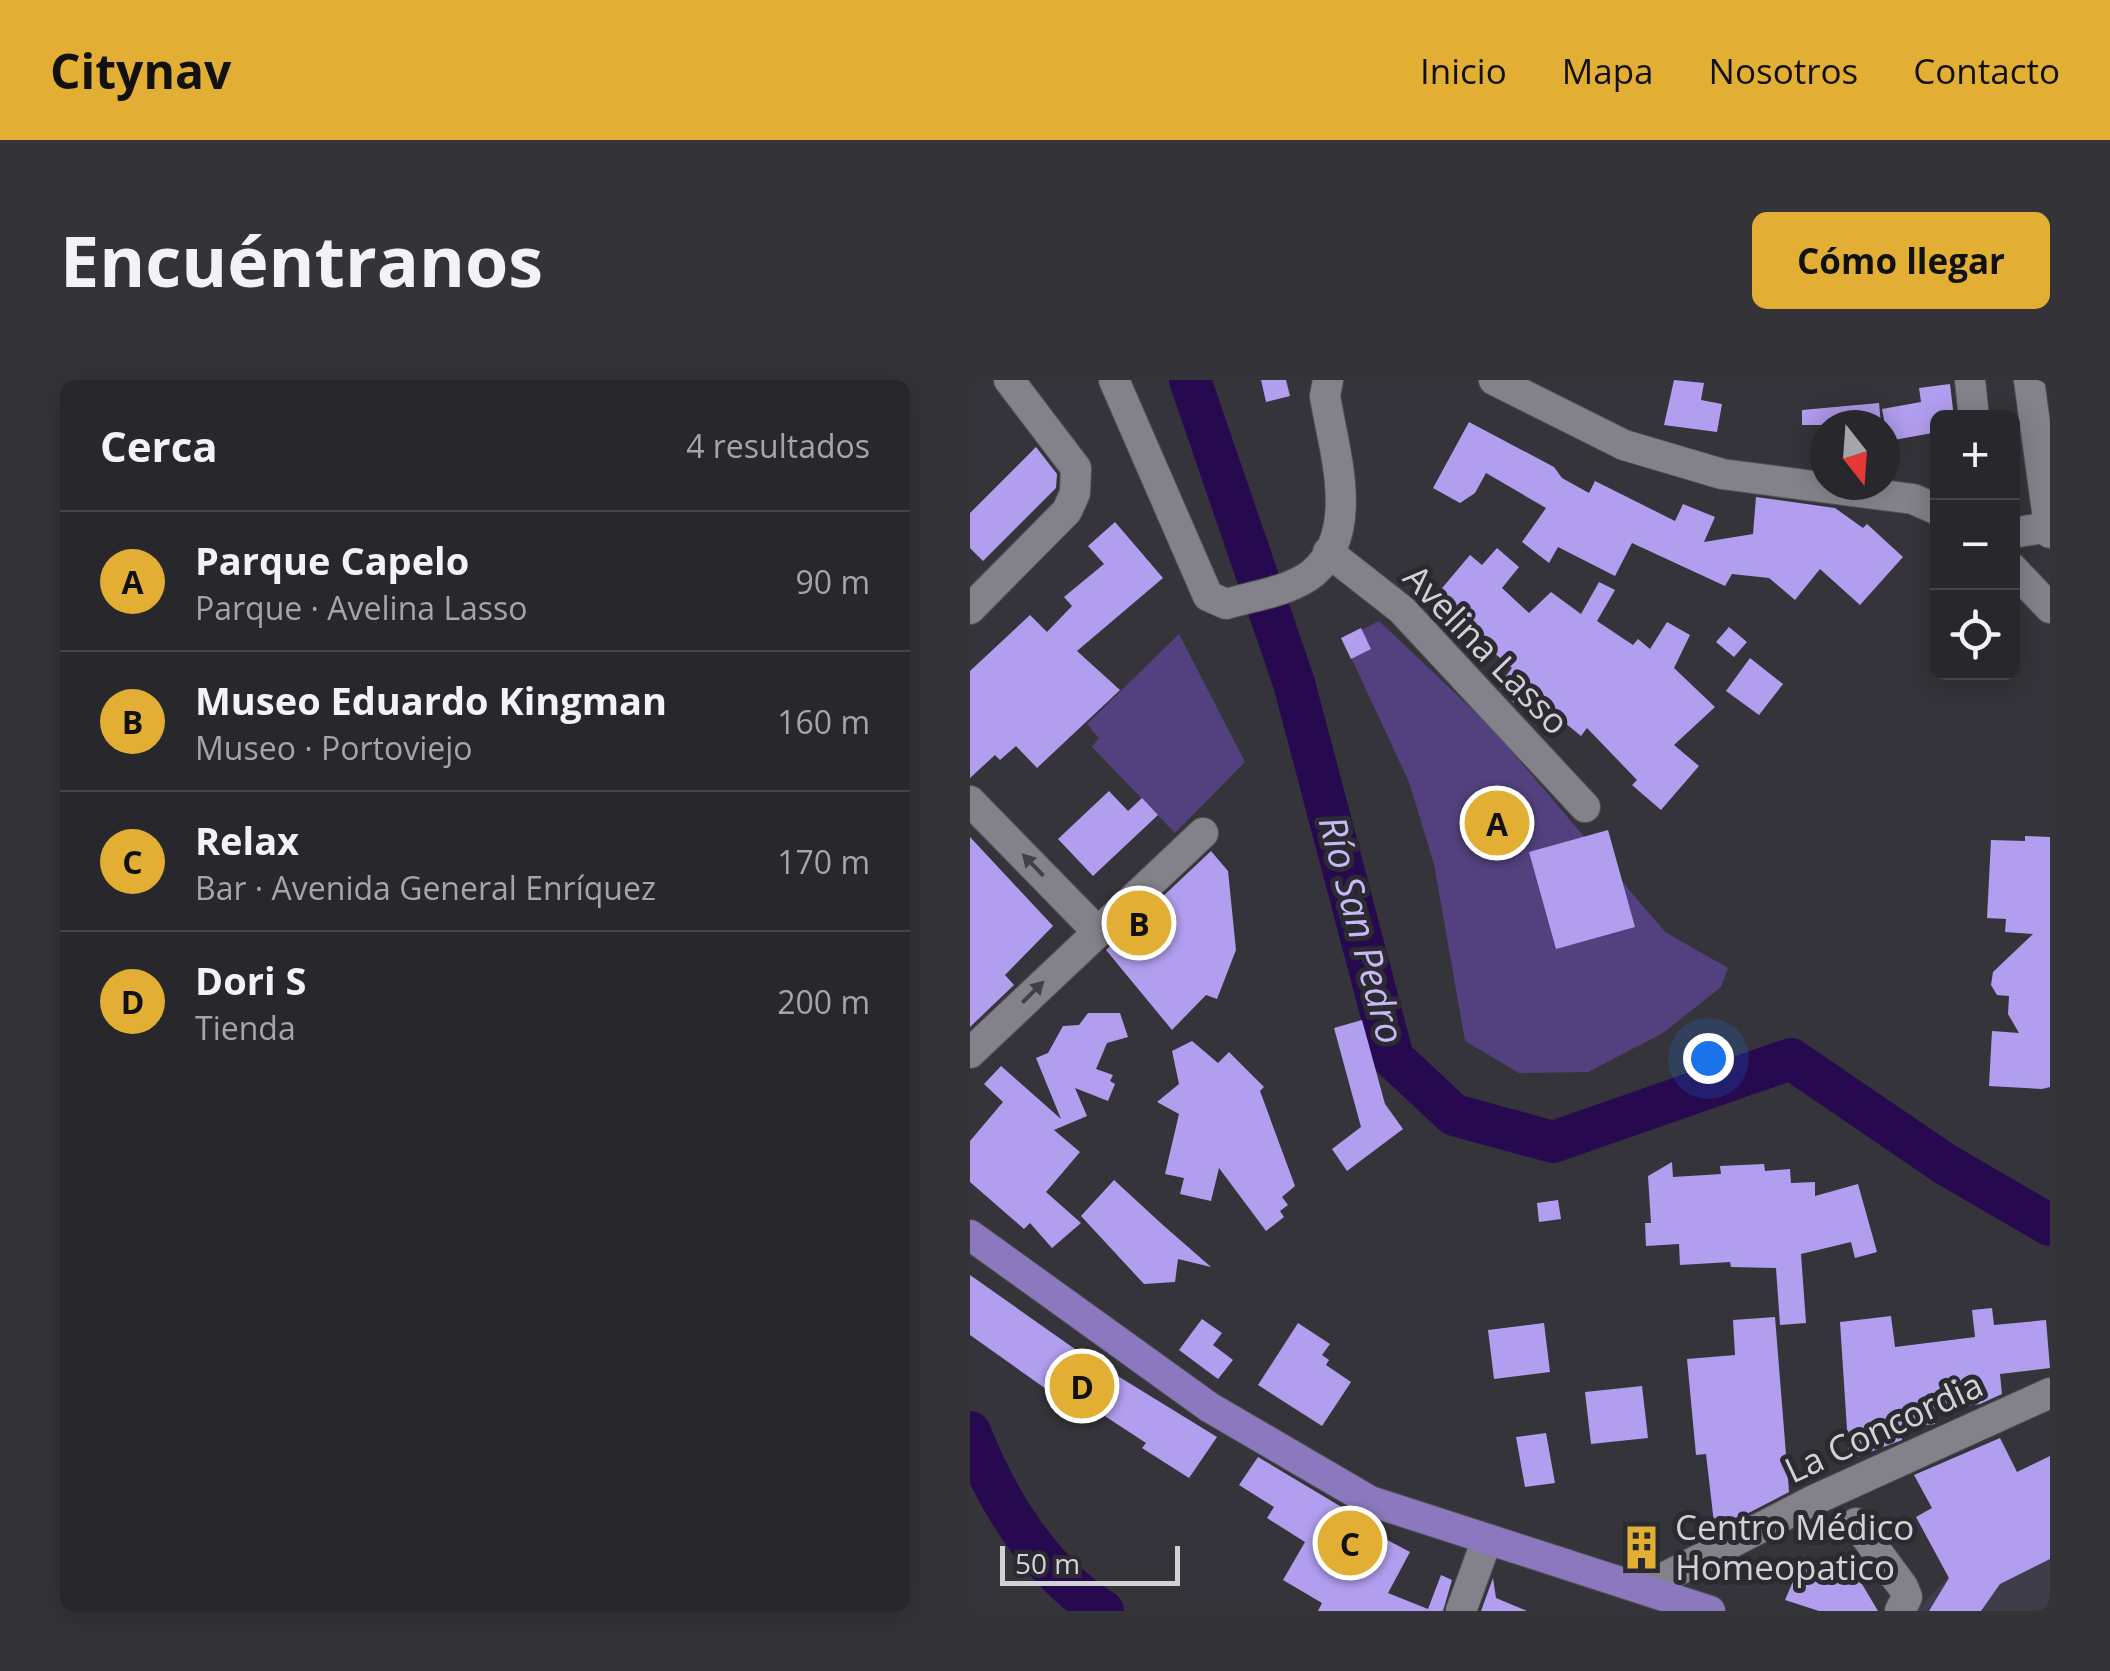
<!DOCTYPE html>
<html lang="es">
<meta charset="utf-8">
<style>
:root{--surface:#28272c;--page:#343338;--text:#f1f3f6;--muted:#a5a5a9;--line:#444448;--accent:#e2af34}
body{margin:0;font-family:"Open Sans",sans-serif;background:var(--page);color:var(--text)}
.controls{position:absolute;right:30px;top:30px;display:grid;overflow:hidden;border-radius:15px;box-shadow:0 5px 25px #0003}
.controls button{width:90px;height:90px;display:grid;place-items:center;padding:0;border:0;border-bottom:2px solid var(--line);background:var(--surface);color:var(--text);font:50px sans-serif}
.compass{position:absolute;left:840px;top:30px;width:90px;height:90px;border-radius:50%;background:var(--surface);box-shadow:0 5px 25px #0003;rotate:163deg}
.scale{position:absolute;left:30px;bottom:25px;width:180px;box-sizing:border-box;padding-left:10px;border:5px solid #d2d2d6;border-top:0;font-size:28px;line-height:35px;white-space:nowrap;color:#d2d2d6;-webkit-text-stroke:8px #2c2a31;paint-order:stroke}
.you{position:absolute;left:738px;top:678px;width:35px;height:35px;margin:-25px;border:8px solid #fff;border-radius:50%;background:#1a73e8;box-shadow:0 0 0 15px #1a73e833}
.badge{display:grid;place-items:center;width:65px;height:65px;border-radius:50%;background:var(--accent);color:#111;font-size:32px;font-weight:700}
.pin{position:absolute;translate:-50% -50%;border:5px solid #fff;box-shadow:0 2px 10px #0006}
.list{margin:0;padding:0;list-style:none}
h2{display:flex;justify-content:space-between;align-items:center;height:130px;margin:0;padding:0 40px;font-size:42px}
h2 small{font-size:32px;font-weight:400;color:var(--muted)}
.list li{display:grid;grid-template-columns:65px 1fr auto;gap:30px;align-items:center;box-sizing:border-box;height:140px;padding:0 40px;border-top:2px solid var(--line)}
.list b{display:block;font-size:38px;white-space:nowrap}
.list p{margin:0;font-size:32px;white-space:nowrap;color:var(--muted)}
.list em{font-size:32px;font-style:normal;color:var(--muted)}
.icon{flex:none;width:55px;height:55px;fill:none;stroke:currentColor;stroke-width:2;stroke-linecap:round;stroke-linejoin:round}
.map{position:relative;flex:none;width:1080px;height:1231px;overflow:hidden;border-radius:15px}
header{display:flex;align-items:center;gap:60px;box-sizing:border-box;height:140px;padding:0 50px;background:var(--accent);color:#111}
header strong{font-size:48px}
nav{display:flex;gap:55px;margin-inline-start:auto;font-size:35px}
.intro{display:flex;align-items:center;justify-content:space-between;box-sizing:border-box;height:240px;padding:0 60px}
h1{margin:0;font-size:70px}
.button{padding:25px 45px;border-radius:15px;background:var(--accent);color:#111;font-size:35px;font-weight:700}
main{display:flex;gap:60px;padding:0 60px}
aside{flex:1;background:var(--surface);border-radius:15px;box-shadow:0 5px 25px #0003}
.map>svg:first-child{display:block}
.built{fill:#403d4a}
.green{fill:#52417e}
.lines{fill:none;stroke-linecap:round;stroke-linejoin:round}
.river{stroke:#26094f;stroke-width:42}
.building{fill:#b29eef}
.minor-casing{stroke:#535358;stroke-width:32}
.major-casing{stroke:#535358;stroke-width:32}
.minor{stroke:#83828a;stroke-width:30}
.major{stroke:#8c78be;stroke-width:30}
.oneway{fill:#424047}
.labels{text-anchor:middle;stroke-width:10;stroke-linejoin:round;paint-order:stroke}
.street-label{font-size:35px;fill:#d2d2d6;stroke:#2c2a31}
.poi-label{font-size:35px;fill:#d2d2d6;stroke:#2c2a31;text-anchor:start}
.water-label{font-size:38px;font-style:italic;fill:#c7b8f7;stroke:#2c2a31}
</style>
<header>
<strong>Citynav</strong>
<nav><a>Inicio</a><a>Mapa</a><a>Nosotros</a><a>Contacto</a></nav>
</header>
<div class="intro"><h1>Encuéntranos</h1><a class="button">Cómo llegar</a></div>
<main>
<aside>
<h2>Cerca<small>4 resultados</small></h2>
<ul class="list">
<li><span class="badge">A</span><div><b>Parque Capelo</b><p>Parque · Avelina Lasso</p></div><em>90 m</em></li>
<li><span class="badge">B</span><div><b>Museo Eduardo Kingman</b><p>Museo · Portoviejo</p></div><em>160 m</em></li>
<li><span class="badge">C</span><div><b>Relax</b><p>Bar · Avenida General Enríquez</p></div><em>170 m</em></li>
<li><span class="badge">D</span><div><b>Dori S</b><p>Tienda</p></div><em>200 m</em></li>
</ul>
</aside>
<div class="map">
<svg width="1080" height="1231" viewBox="0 0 1080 1231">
<rect width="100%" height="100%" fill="#36343b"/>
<path class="built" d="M1080 1144V1231H946L982 1193Z"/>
<path class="green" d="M409 241 522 348 695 552 758 588 751 607 693 653 618 692 549 693 495 661 464 484 439 402 373 260Z
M209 254 275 382 205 453 122 367 129 358 117 344Z"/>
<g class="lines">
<path class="river" d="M220 0 324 303 423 678 484 735 583 762 821 679 975 784 1080 845
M0 1052C27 1121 70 1191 133 1231"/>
</g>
<path class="building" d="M291 0H316L320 16 296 22Z
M704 0 734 3 731 20 752 24 747 52 694 45Z
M980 4 984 38H968V52L918 61 912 29 951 22 949 8Z
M909 23 911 45H832V30Z
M499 42 584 87 592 98 619 113 625 101 705 141 713 124 745 137 734 162 783 154 786 117 865 128 893 148 897 144 933 177 890 225 850 189 825 220 799 198 762 194 755 206 662 163 645 196 588 167 579 183 552 162 576 128 516 93 505 113 490 123 463 108Z
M66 67 87 94 86 108 13 181 0 168V133Z
M145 142 193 198 107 271 150 310 67 388 46 366 30 380 25 375 0 398V291L60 235 77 252 102 226 94 217 134 184 118 166Z
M527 168 549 187 532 208 559 233 581 212 611 234 629 202 645 210 627 241 663 265 668 259 680 269 697 242 720 255 704 288 745 327 704 365 729 386 691 430 662 405 667 400 617 348 611 356 556 311 544 323 528 306 542 288 462 220 500 175 512 185Z
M759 247 777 262 764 277 746 262Z
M391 248 401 269 381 279 371 258Z
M780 278 813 304 789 335 756 311Z
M139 411 158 431 172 418 188 435 123 496 88 459Z
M638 450 665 547 586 569 559 472Z
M1055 456 1080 457V707L1072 709 1019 706 1022 651 1049 653 1038 634 1039 616 1027 615 1021 605 1023 592 1063 554 1035 552 1036 539 1017 538 1021 460 1055 461Z
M0 457 83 546 35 595 44 605 0 647Z
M241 471 258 491 266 570 247 619 236 615 202 650 136 570Z
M118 633H150L158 657 137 663 126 689 143 695 140 701 145 704 138 721 105 708 117 736 84 750 110 772 76 812 111 843 82 868 60 843 54 849 0 802V761L33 722 14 704 31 686 91 739 66 678 78 673 93 646 109 645Z
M392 640 415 724 433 749 377 791 362 769 391 747 364 648Z
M222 661 248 683 259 672 294 707 290 711 325 806 312 817 318 825 310 831 314 837 296 851 249 788 241 821 210 814 214 798 195 794 209 734 187 722 209 704 202 671Z
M702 782 703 797 751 794 750 786 794 784 795 791 820 789 821 803 845 802V816L888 804 907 872 885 878 881 862 831 874 836 943 810 945 806 888 761 887 760 882 710 885 709 864 676 866 675 843H681L678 796Z
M144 800 194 846 241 887 208 879 205 902 174 904 111 836Z
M588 820 591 839 569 842 567 823Z
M0 895 112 974 247 1057 219 1098 172 1068 176 1063 89 1006 83 1014 0 955Z
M1022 928 1024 945 1076 940 1080 988 1030 994 1032 1014 1010 1024 963 1030 965 1044 931 1048 932 1060 879 1080 870 942 921 936 925 967 1005 957 1002 930Z
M805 937 819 1112 763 1141 744 1143 736 1074 726 1075 717 979 765 975 763 940Z
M232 939 252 953 243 965 263 980 248 999 209 970Z
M328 943 360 964 352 975 359 980 356 985 381 1002 352 1046 288 1005Z
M574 943 580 992 524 999 518 950Z
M672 1006 678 1058 621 1064 615 1012Z
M576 1053 585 1103 555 1107 546 1057Z
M1030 1058 1047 1092 1080 1076V1179L1030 1204 1011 1231H959L979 1198 946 1137 962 1128 944 1095Z
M288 1077 390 1138 387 1144 440 1172 418 1213 458 1229 471 1195 482 1200 473 1231H348L352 1223 313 1200 335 1162 297 1138 304 1127 269 1105Z
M684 1150 690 1178 661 1186 655 1156Z
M834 1176 886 1194 908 1231H849L815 1220Z
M523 1198 526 1218 557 1231H511Z"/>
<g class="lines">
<defs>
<path id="minor" d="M144 0 238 216 256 224C283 216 321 211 343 193 392 151 363 68 355 16L358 0
M524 0 654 65 752 94 943 119 968 130
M1000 0 1004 38
M1059 0 1080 153
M1042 153 1080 147
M358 172 432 230 615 427
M1042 188 1080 228
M0 229 97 131 105 113 106 88 39 0
M0 421 126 550
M0 673 233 453
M886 1143 933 1207 937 1217 930 1231
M674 1208 842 1121 1080 1013
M491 1231 516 1162"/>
<path id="major" d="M0 855 239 1027 400 1121 740 1231"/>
</defs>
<use href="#minor" class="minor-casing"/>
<use href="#major" class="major-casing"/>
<use href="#minor" class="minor"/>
<use href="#major" class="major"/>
</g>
<defs><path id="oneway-solid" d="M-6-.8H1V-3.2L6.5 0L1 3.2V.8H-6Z" transform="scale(2.5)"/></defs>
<g class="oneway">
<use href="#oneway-solid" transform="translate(63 485) rotate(-134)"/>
<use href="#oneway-solid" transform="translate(63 612) rotate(-45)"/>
</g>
<defs>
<symbol id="building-bare" viewBox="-9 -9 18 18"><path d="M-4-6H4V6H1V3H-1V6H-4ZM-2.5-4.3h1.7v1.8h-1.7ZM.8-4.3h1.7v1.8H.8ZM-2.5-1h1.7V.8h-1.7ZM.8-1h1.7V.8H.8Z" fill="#e2af34" stroke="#2c2a31" stroke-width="2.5" paint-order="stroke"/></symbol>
</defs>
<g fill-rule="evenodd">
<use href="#building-bare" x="640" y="1136" width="63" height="63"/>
</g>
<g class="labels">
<g class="street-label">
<text transform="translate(516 270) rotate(46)" y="12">Avelina Lasso</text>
<text transform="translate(914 1048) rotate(-25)" y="12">La Concordia</text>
</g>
<g class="poi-label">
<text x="705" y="1160">Centro Médico<tspan x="705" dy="40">Homeopatico</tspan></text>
</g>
<g class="water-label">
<text transform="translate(391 550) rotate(75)" y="13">Río San Pedro</text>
</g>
</g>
</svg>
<div class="controls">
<button>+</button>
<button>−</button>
<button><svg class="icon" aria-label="locate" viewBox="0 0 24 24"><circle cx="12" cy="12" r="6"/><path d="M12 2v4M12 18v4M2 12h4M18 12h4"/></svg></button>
</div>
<svg class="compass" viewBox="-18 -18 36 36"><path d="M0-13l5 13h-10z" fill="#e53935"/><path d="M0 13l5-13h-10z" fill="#a5a5a9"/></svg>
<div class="scale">50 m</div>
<div class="you"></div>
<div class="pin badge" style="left:527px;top:443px">A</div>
<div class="pin badge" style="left:169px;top:543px">B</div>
<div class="pin badge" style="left:380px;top:1163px">C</div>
<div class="pin badge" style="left:112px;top:1006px">D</div>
</div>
</main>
